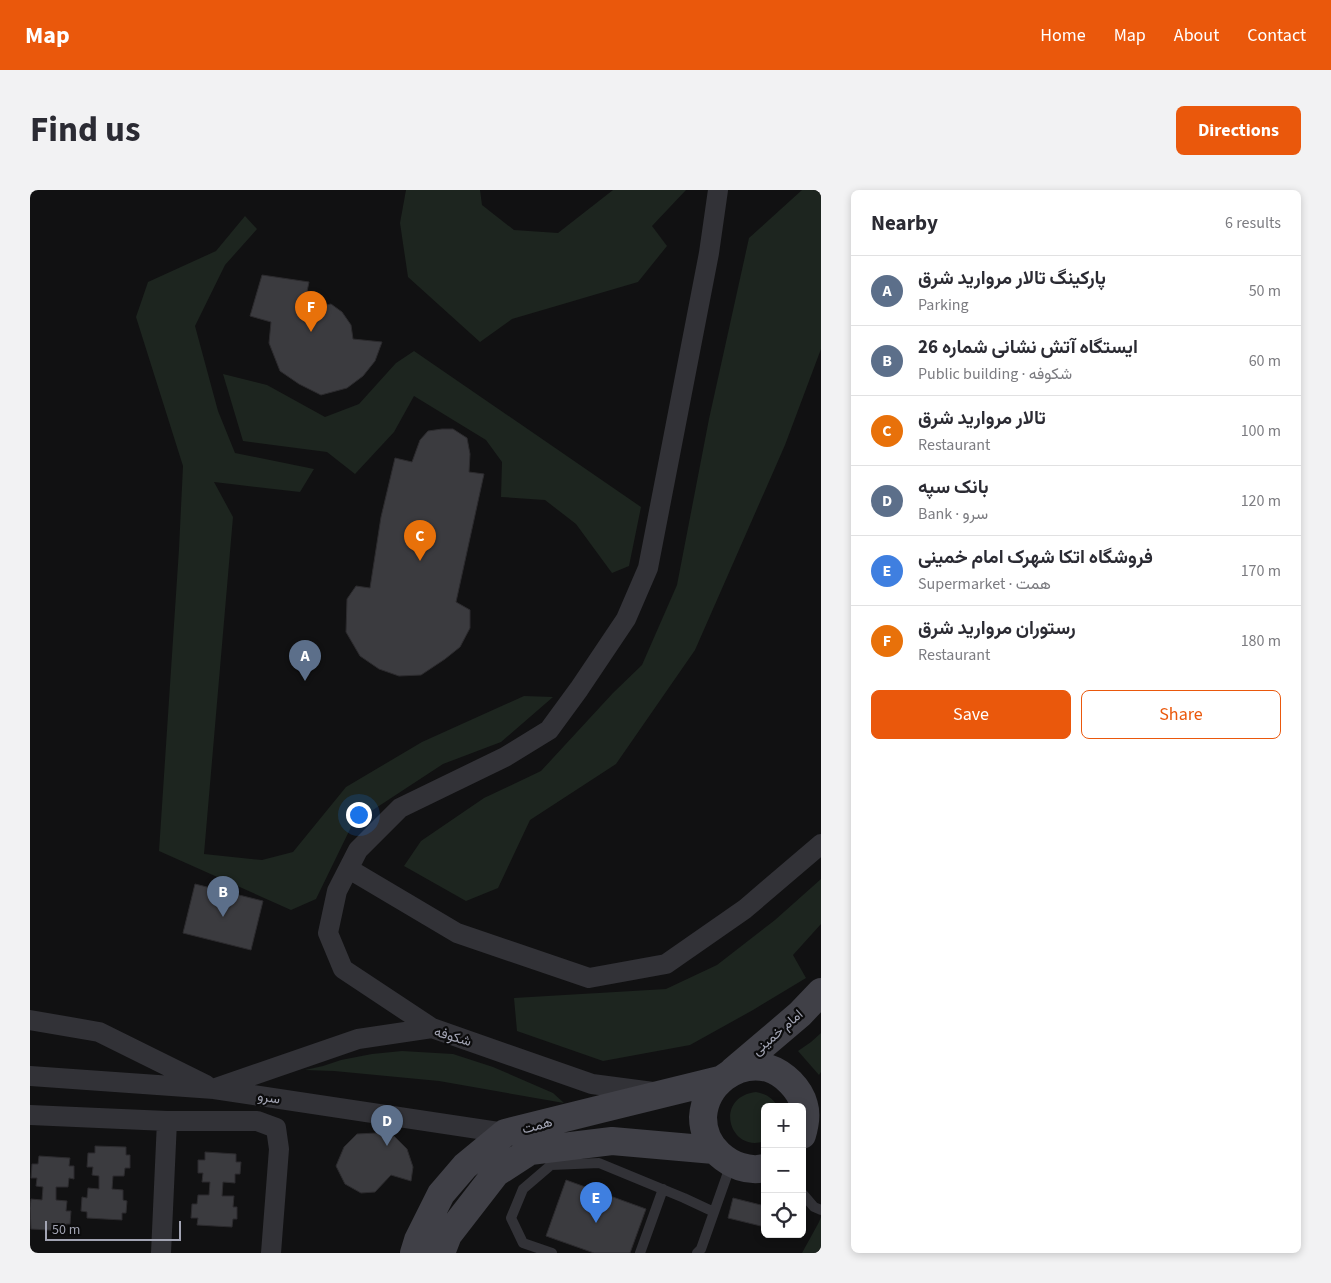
<!DOCTYPE html>
<meta charset="utf-8">
<style>
:root{--surface:#fff;--page:#f2f2f3;--text:#2b2b33;--muted:#7c7c81;--line:#e1e1e2;--accent:#ea580c}
body{margin:0;font-family:"Source Sans 3",Vazirmatn,sans-serif;background:var(--page);color:var(--text)}
.controls{position:absolute;right:15px;bottom:15px;display:grid;overflow:hidden;border-radius:8px;box-shadow:0 2px 8px #0003}
.controls button{width:45px;height:45px;display:grid;place-items:center;padding:0;border:0;border-bottom:1px solid var(--line);background:var(--surface);color:var(--text);font:25px sans-serif}
.scale{position:absolute;left:15px;bottom:12px;width:136px;box-sizing:border-box;padding-left:5px;border:2px solid #a2a4b3;border-top:0;font-size:14px;line-height:18px;white-space:nowrap;color:#a2a4b3;-webkit-text-stroke:4px #0c0c0d;paint-order:stroke}
.you{position:absolute;left:328px;top:624px;width:18px;height:18px;margin:-12px;border:4px solid #fff;border-radius:50%;background:#1a73e8;box-shadow:0 0 0 8px #1a73e833}
.badge{display:grid;place-items:center;width:32px;height:32px;border-radius:50%;background:var(--accent);color:#fff;font-size:16px;font-weight:700}
.pin{position:absolute;translate:-50% -41px;filter:drop-shadow(0 1px 2px #0008)}
.pin::after{content:'';position:absolute;top:26px;width:18px;height:15px;background:inherit;clip-path:polygon(0 0,100% 0,50% 100%)}
.list{margin:0;padding:0;list-style:none}
h2{display:flex;justify-content:space-between;align-items:center;height:65px;margin:0;padding:0 20px;font-size:21px}
h2 small{font-size:16px;font-weight:400;color:var(--muted)}
.list li{display:grid;grid-template-columns:32px 1fr auto;gap:15px;align-items:center;box-sizing:border-box;height:70px;padding:0 20px;border-top:1px solid var(--line)}
.list b{display:block;font-size:19px;white-space:nowrap}
.list p{margin:0;font-size:16px;white-space:nowrap;color:var(--muted)}
.list em{font-size:16px;font-style:normal;color:var(--muted)}
.actions{display:flex;gap:10px;padding:15px 20px}
.actions a{flex:1;padding:11px 0;border:1px solid var(--accent);border-radius:8px;text-align:center;font-size:18px;color:var(--accent)}
.actions .main{background:var(--accent);color:#fff}
.icon{flex:none;width:28px;height:28px;fill:none;stroke:currentColor;stroke-width:2;stroke-linecap:round;stroke-linejoin:round}
.map{position:relative;flex:none;width:791px;height:1063px;overflow:hidden;border-radius:8px}
header{display:flex;align-items:center;gap:30px;box-sizing:border-box;height:70px;padding:0 25px;background:var(--accent);color:#fff}
header strong{font-size:24px}
nav{display:flex;gap:28px;margin-inline-start:auto;font-size:18px}
.intro{display:flex;align-items:center;justify-content:space-between;box-sizing:border-box;height:120px;padding:0 30px}
h1{margin:0;font-size:35px}
.button{padding:12px 22px;border-radius:8px;background:var(--accent);color:#fff;font-size:18px;font-weight:700}
main{display:flex;gap:30px;padding:0 30px}
aside{flex:1;background:var(--surface);border-radius:8px;box-shadow:0 2px 8px #0003}
.map>svg:first-child{display:block}
.green{fill:#1d251f}
.building{fill:#3b3b3f;stroke:#2c2b2e}
.lines{fill:none;stroke-linecap:round;stroke-linejoin:round}
.lane{stroke:#323237;stroke-width:10}
.street{stroke:#323237;stroke-width:20}
.secondary{stroke:#404047;stroke-width:28}
.labels{text-anchor:middle;stroke-width:4.5;stroke-linejoin:round;paint-order:stroke}
.street-label{font-size:14px;fill:#a2a4b3;stroke:#0c0c0d}
</style>
<header>
<strong>Map</strong>
<nav><a>Home</a><a>Map</a><a>About</a><a>Contact</a></nav>
</header>
<div class="intro"><h1>Find us</h1><a class="button">Directions</a></div>
<main>
<div class="map">
<svg width="791" height="1063" viewBox="0 0 791 1063">
<rect width="100%" height="100%" fill="#111112"/>
<path class="green" d="M376 0H450L452 15 484 40 528 43 583 0H656L622 36 637 56 608 92 482 129 450 152 378 87 370 33Z
M772 0H791V159L755 255 665 460 586 574 500 630 468 698 436 711 374 676 391 651 454 608 511 581 583 503 612 475 647 395 679 229 719 48Z
M215 26 227 39 195 75 165 136 188 221 205 263 284 279 270 302 184 292 203 327 174 664 232 670 263 662 316 597 392 552 494 506 523 507 471 552 413 574 323 633 286 709 261 720 129 661 149 359 153 276 106 127 118 92 186 61Z
M384 161 611 317 599 376 582 383 546 334 515 310 471 307 472 272 456 250 384 206 364 242 325 284 297 262 213 251 193 184 237 195 295 227 329 214 366 173Z
M791 689V734L763 765 776 788 723 820 660 855 573 871 487 841 484 808 636 799 687 775 745 730Z
M791 843V882L789 885 768 861 781 852Z
M372 861 423 864 463 877 523 903 534 913 409 891 304 881 275 880 293 876 311 870 342 864Z
M726 902C736 904 743 908 748 917H735V951C699 964 683 907 726 902Z
M791 1027V1063H772L789 1032Z"/>
<path class="building" d="M232 85 279 92 271 130 285 117 301 114 312 122 321 135 323 149 352 152 345 171 333 186 317 198 291 205 269 194 250 181 239 153 241 132 220 126Z
M412 239H423L437 248 440 264 439 282 454 284 426 412 440 420V438L430 457 415 469 391 485 369 486 349 479 330 466 316 442 317 409 326 396 340 398 351 327 365 268 382 272 390 250 398 241Z
M165 694 233 711 221 760 153 743Z
M346 943 364 946 377 959 383 977 381 991 361 985 345 1002 331 1003 315 994 306 976 314 957 327 944Z
M65 956 96 957V965H100V978H95L94 986H83L82 999 93 1000V1010L97 1011 96 1023H92V1030L57 1028V1022L51 1021 52 1007 57 1008 58 998 69 999V986L62 985 63 977H57L58 963H65Z
M175 962 206 964V972H211L210 984H205V993L193 992 192 1006H204L203 1017H207V1029H203L202 1037 167 1035 168 1028H161L162 1014H167L168 1005H179L180 992H172L173 983H168V970H175Z
M9 966 40 968 39 976H44V989L39 988 38 997H26V1010L37 1011 36 1021H41L40 1034H36L35 1041 1 1039 0 1018 1 1009 12 1010 13 997 6 996 7 988H1L2 974H8Z
M536 990 616 1019 600 1063H564L516 1046Z
M703 1008 735 1016V1037L698 1028Z"/>
<g class="lines">
<path class="lane" d="M772 1003 784 1017 791 1020
M522 1063 493 1053 481 1028 493 999 521 975 569 973 654 1008 684 1022
M610 1063 633 999
M667 1063 671 1059 701 974"/>
<path class="street" d="M319 679 427 743 559 788 636 774 715 719 791 654
M0 830 69 842 176 895
M402 838 313 779 298 743 307 701 328 660 370 618 475 567 519 540 549 499 596 429 618 378 679 63 688 0
M0 886 184 899 475 943
M186 898 328 849 402 838 562 894 623 902
M0 925 137 931H227L246 938 249 959 241 1063
M131 1063 137 931"/>
<path class="secondary" d="M703 881 770 824 791 802
M735 978C718 982 701 975 689 964 679 955 673 941 673 927 675 895 706 870 738 878 754 883 770 899 774 915 777 925 775 935 772 945
M384 1063 388 1050 411 1004 435 976 475 943 571 919 689 890
M411 1063 418 1045 466 983 500 961 582 951 684 960"/>
</g>
<g class="labels">
<g class="street-label">
<text transform="translate(747 842) rotate(-41)" y="5">امام خمینی</text>
<text transform="translate(423 846) rotate(17)" y="5">شکوفه</text>
<text transform="translate(239 907) rotate(9)" y="5">سرو</text>
<text transform="translate(507 935) rotate(-15)" y="5">همت</text>
</g>
</g>
</svg>
<div class="controls">
<button>+</button>
<button>−</button>
<button><svg class="icon" aria-label="locate" viewBox="0 0 24 24"><circle cx="12" cy="12" r="6"/><path d="M12 2v4M12 18v4M2 12h4M18 12h4"/></svg></button>
</div>
<div class="scale">50 m</div>
<div class="you"></div>
<div class="pin badge" style="left:275px;top:491px;background:#5c6f8a">A</div>
<div class="pin badge" style="left:193px;top:727px;background:#5c6f8a">B</div>
<div class="pin badge" style="left:390px;top:371px;background:#e8710a">C</div>
<div class="pin badge" style="left:357px;top:956px;background:#5c6f8a">D</div>
<div class="pin badge" style="left:566px;top:1033px;background:#3f7fe0">E</div>
<div class="pin badge" style="left:281px;top:142px;background:#e8710a">F</div>
</div>
<aside>
<h2>Nearby<small>6 results</small></h2>
<ul class="list">
<li><span class="badge" style="background:#5c6f8a">A</span><div><b>پارکینگ تالار مروارید شرق</b><p>Parking</p></div><em>50 m</em></li>
<li><span class="badge" style="background:#5c6f8a">B</span><div><b>ایستگاه آتش نشانی شماره 26</b><p>Public building · شکوفه</p></div><em>60 m</em></li>
<li><span class="badge" style="background:#e8710a">C</span><div><b>تالار مروارید شرق</b><p>Restaurant</p></div><em>100 m</em></li>
<li><span class="badge" style="background:#5c6f8a">D</span><div><b>بانک سپه</b><p>Bank · سرو</p></div><em>120 m</em></li>
<li><span class="badge" style="background:#3f7fe0">E</span><div><b>فروشگاه اتکا شهرک امام خمینی</b><p>Supermarket · همت</p></div><em>170 m</em></li>
<li><span class="badge" style="background:#e8710a">F</span><div><b>رستوران مروارید شرق</b><p>Restaurant</p></div><em>180 m</em></li>
</ul>
<div class="actions"><a class="main">Save</a><a>Share</a></div>
</aside>
</main>
